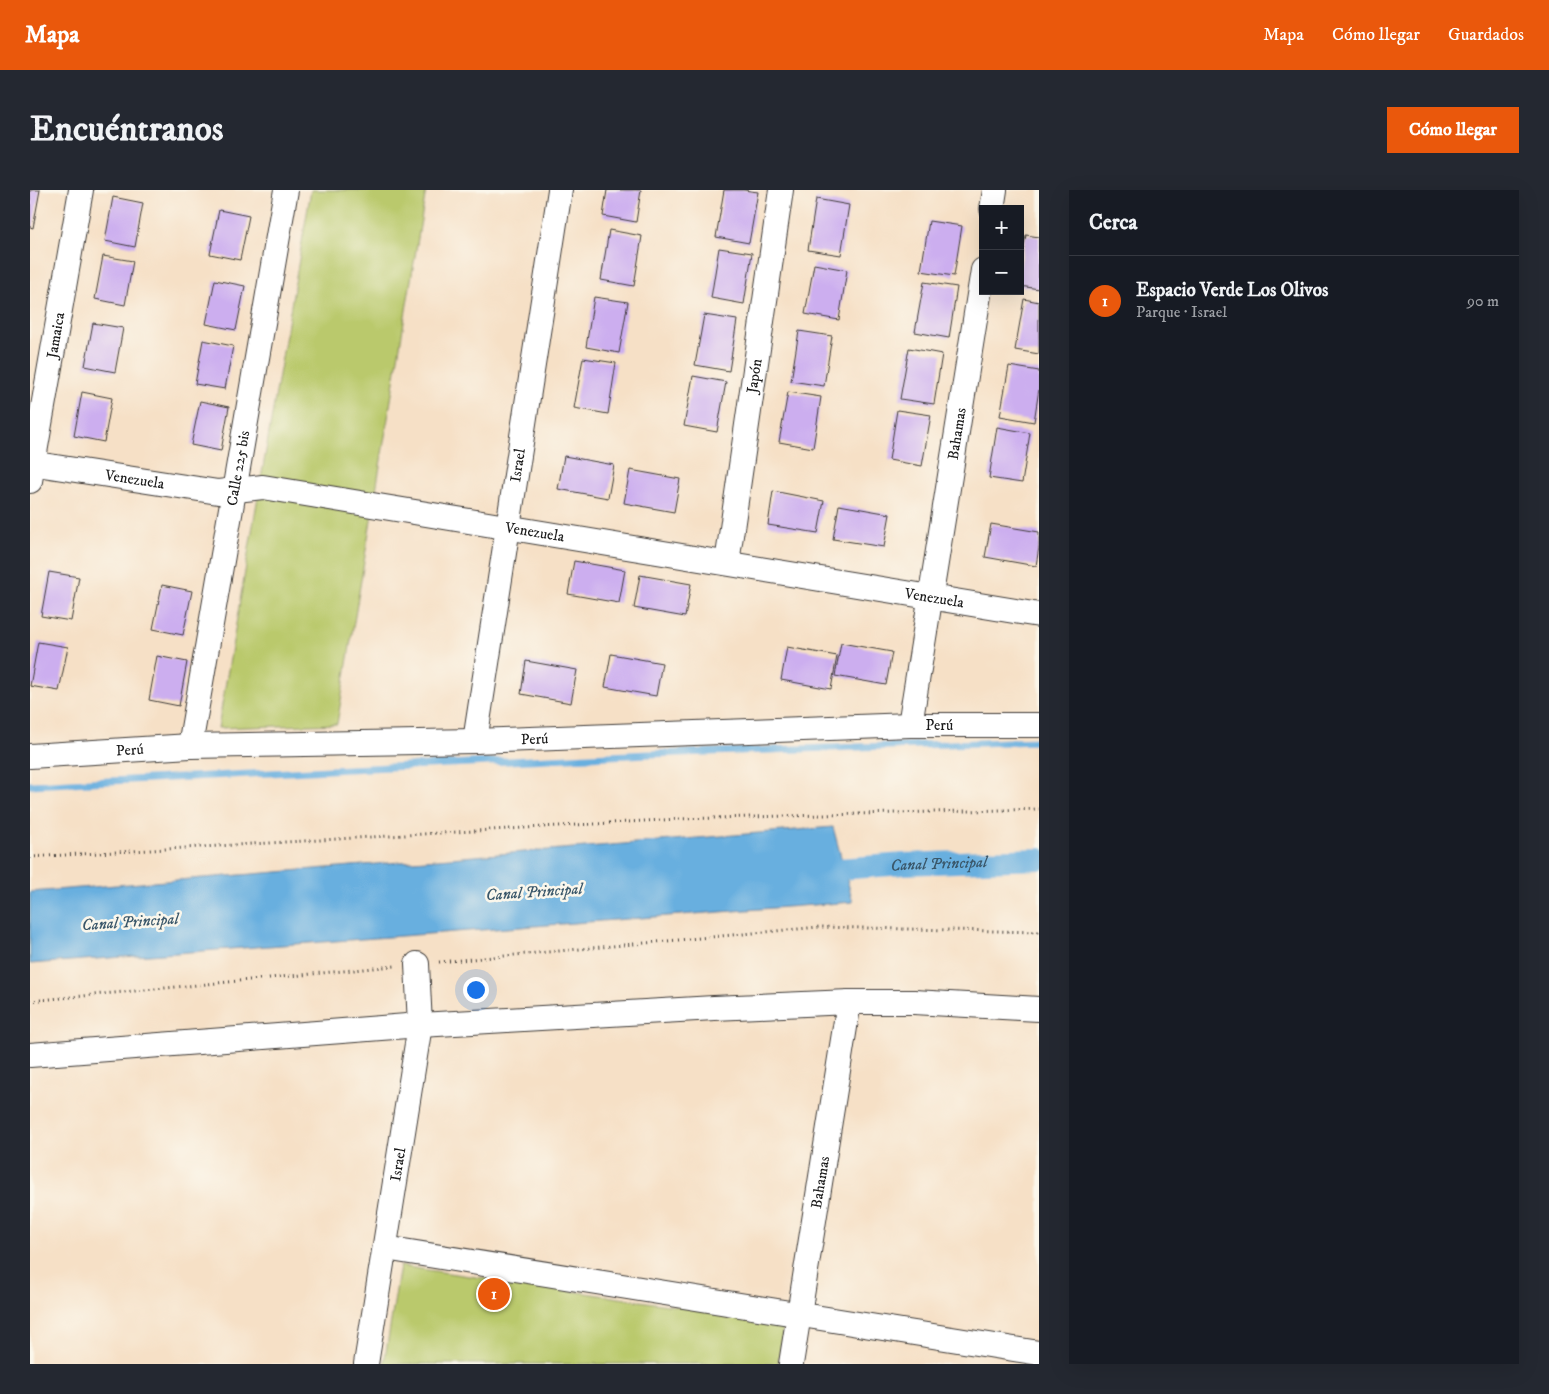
<!DOCTYPE html>
<html lang="es">
<meta charset="utf-8">
<style>
:root{--surface:#171b24;--page:#242831;--text:#f1f3f6;--muted:#9ea1a6;--line:#363941;--accent:#ea580c}
body{margin:0;font-family:"IM FELL DW Pica",serif;background:var(--page);color:var(--text)}
.controls{position:absolute;right:15px;top:15px;display:grid;overflow:hidden;border-radius:0px;box-shadow:0 5px 20px #0002}
.controls button{width:45px;height:45px;display:grid;place-items:center;padding:0;border:0;border-bottom:1px solid var(--line);background:var(--surface);color:var(--text);font:25px sans-serif}
.you{position:absolute;left:445px;top:799px;width:18px;height:18px;margin:-12px;border:4px solid #fff;border-radius:50%;background:#1a73e8;box-shadow:0 0 0 8px #1a73e833}
.badge{display:grid;place-items:center;width:32px;height:32px;border-radius:50%;background:var(--accent);color:#fff;font-size:16px;font-weight:700}
.pin{position:absolute;translate:-50% -50%;border:2px solid #fff;box-shadow:0 1px 5px #0006}
.list{margin:0;padding:0;list-style:none}
h2{display:flex;justify-content:space-between;align-items:center;height:65px;margin:0;padding:0 20px;font-size:21px}
h2 small{font-size:16px;font-weight:400;color:var(--muted)}
.list li{display:grid;grid-template-columns:32px 1fr auto;gap:15px;align-items:center;box-sizing:border-box;height:90px;padding:0 20px;border-top:1px solid var(--line)}
.list b{display:block;font-size:19px;white-space:nowrap}
.list p{margin:0;font-size:16px;white-space:nowrap;color:var(--muted)}
.list em{font-size:16px;font-style:normal;color:var(--muted)}
.map{position:relative;flex:none;width:1009px;height:1174px;overflow:hidden;border-radius:0px}
header{display:flex;align-items:center;gap:30px;box-sizing:border-box;height:70px;padding:0 25px;background:var(--accent);color:#fff}
header strong{font-size:24px}
nav{display:flex;gap:28px;margin-inline-start:auto;font-size:18px}
.intro{display:flex;align-items:center;justify-content:space-between;box-sizing:border-box;height:120px;padding:0 30px}
h1{margin:0;font-size:35px}
.button{padding:12px 22px;border-radius:0px;background:var(--accent);color:#fff;font-size:18px;font-weight:700}
main{display:flex;gap:30px;padding:0 30px}
aside{flex:1;background:var(--surface);border-radius:0px;box-shadow:0 5px 20px #0002}
.map>svg:first-child{display:block}
.green{fill:#bac96c;stroke:#6b7244}
.water{fill:#68afdf;stroke:#42667e}
.lines{fill:none;stroke-linecap:round;stroke-linejoin:round}
.stream{stroke:#68afdf;stroke-width:7}
.canal{stroke:#68afdf;stroke-width:22}
.building{fill:#ccaeef}
.minor-casing{stroke:#3d3936;stroke-width:26}
.path{stroke:#3d3936;stroke-width:3;stroke-dasharray:1 4;stroke-linecap:butt}
.minor{stroke:#fff;stroke-width:24}
.labels{text-anchor:middle;stroke-width:5;stroke-linejoin:round;paint-order:stroke}
.street-label{font-size:15px;fill:#1c1c1c;stroke:#fbf7ec}
.water-label{font-size:16px;font-style:italic;fill:#3a576a;stroke:#fbf7ec}
</style>
<header>
<strong>Mapa</strong>
<nav><a>Mapa</a><a>Cómo llegar</a><a>Guardados</a></nav>
</header>
<div class="intro"><h1>Encuéntranos</h1><a class="button">Cómo llegar</a></div>
<main>
<div class="map">
<svg width="1009" height="1174" viewBox="0 0 1009 1174">
<rect width="100%" height="100%" fill="#fbf7ec"/>
<filter id="ink" filterUnits="userSpaceOnUse"><feTurbulence type="fractalNoise" baseFrequency=".02" numOctaves="2"/><feDisplacementMap in="SourceGraphic" scale="10" xChannelSelector="R" yChannelSelector="G"/><feConvolveMatrix kernelMatrix="1 2 1 2 8 2 1 2 1" color-interpolation-filters="sRGB"/></filter>
<filter id="wash" filterUnits="userSpaceOnUse"><feTurbulence type="fractalNoise" baseFrequency=".0096" numOctaves="4" result="noise"/><feDisplacementMap in="SourceGraphic" scale="20" xChannelSelector="R" yChannelSelector="G"/><feGaussianBlur stdDeviation="1.12" result="paint"/><feColorMatrix in="noise" values="0 0 0 0 0 0 0 0 0 0 0 0 0 0 0 0 0 1.4 0 .05"/><feComposite in="paint" operator="in"/></filter>
<g filter="url(#wash)">
<rect width="100%" height="100%" fill="#f6e0c6"/>
<path class="green" d="M281 0H396L307 534 188 538Z
M370 1076 754 1132 748 1174H354Z"/>
<path class="water" d="M803 637 823 712 0 774V702Z"/>
<g class="lines">
<path class="stream" d="M0 595 619 564 1009 551"/>
<path class="canal" id="s1" d="M784 681 874 674 1009 669"/>
</g>
<g id="blocks">
<path class="building" d="M0 0H10L3 38 0 37Z
M577 0H611L606 32 573 26Z
M694 0H713L728 2 719 53 686 47Z
M83 7 113 13 105 57 75 51Z
M786 9 819 15 811 65 778 60Z
M189 20 219 26 210 70 180 64Z
M899 31 932 36 924 86 891 81Z
M579 40 612 46 604 96 571 90Z
M996 45 1009 47V99L990 96V78Z
M689 58 722 63 714 114 681 108Z
M73 66 103 71 95 115 65 109Z
M784 74 817 80 809 130 775 124Z
M185 90 215 96 206 140 176 134Z
M894 92 927 97 919 148 885 142Z
M564 107 598 112 589 163 556 157Z
M994 109 1009 112V164L985 160Z
M674 125 707 130 699 181 665 175Z
M63 133 93 138 85 182 55 176Z
M769 141 802 146 794 196 761 191Z
M173 150 203 156 195 199 165 194Z
M879 158 912 164 904 214 870 209Z
M553 168 586 173 578 224 544 218Z
M979 176 1009 181V199L1004 232 970 226Z
M663 186 696 192 687 242 654 236Z
M52 202 82 208 74 252 44 246Z
M758 202 791 207 783 258 749 252Z
M170 211 199 217 191 261 161 255Z
M867 220 901 225 892 276 859 270Z
M967 237 1000 243 992 293 959 288Z
M534 266 584 275 578 308 528 299Z
M600 280 650 289 644 322 594 313Z
M743 301 794 311 788 343 738 335Z
M809 315 860 324 854 357 803 349Z
M961 334 1009 342V357L1006 376 955 367Z
M544 371 595 380 589 413 538 404Z
M19 382 49 387 41 431 11 426Z
M610 385 661 394 655 427 604 418Z
M132 395 162 401 153 445 123 439Z
M8 452 38 457 29 501 0 496Z
M811 453 862 462 856 495 805 486Z
M757 457 807 466 801 499 751 490Z
M581 464 632 473 626 506 575 497Z
M127 466 157 472 149 516 119 510Z
M496 471 547 480 541 513 491 504Z"/>
</g>
</g>
<g filter="url(#ink)">
<use href="#blocks" fill-opacity="0" stroke="#3d3936" stroke-width="1"/>
<g class="lines">
<defs>
<g id="minor">
<path d="M962 19 965 0"/>
<path id="s2" d="M0 273 188 302 233 297 1009 425"/>
<path id="s3" d="M0 291 51 0"/>
<path id="s4" d="M697 373 751 0"/>
<path id="s5" d="M880 535 953 80"/>
<path id="s6" d="M445 551 530 0"/>
<path id="s7" d="M160 556 256 0"/>
<path id="s8" d="M0 566 160 556 445 551 880 535H1009"/>
<path d="M0 865 390 835 684 818 819 812H884L1009 819"/>
<path d="M355 1058 1009 1163"/>
<path id="s9" d="M336 1174 390 835 387 774"/>
<path id="s10" d="M761 1174 819 812"/>
</g>
</defs>
<use href="#minor" class="minor-casing"/>
<path class="path" d="M0 667 649 629 1009 619
M409 772 789 737 1009 742
M0 811 365 776"/>
<use href="#minor" class="minor"/>
</g>
</g>
<g class="labels">
<g class="street-label">
<text dy="5" stroke="none"><textPath href="#s3" startOffset="148">Jamaica</textPath></text>
<text dy="5" stroke="none"><textPath href="#s4" startOffset="189">Japón</textPath></text>
<text dy="5" stroke="none"><textPath href="#s5" startOffset="295">Bahamas</textPath></text>
<text dy="5" stroke="none"><textPath href="#s6" startOffset="279">Israel</textPath></text>
<text dy="5" stroke="none"><textPath href="#s7" startOffset="282">Calle 225 bis</textPath></text>
<text dy="5" stroke="none"><textPath href="#s2" startOffset="106">Venezuela</textPath></text>
<text dy="5" stroke="none"><textPath href="#s2" startOffset="511">Venezuela</textPath></text>
<text dy="5" stroke="none"><textPath href="#s2" startOffset="916">Venezuela</textPath></text>
<text dy="5" stroke="none"><textPath href="#s8" startOffset="910">Perú</textPath></text>
<text dy="5" stroke="none"><textPath href="#s8" startOffset="505">Perú</textPath></text>
<text dy="5" stroke="none"><textPath href="#s8" startOffset="100">Perú</textPath></text>
<text dy="5" stroke="none"><textPath href="#s9" startOffset="202">Israel</textPath></text>
<text dy="5" stroke="none"><textPath href="#s10" startOffset="184">Bahamas</textPath></text>
</g>
<g class="water-label">
<text dy="6" stroke="none"><textPath href="#s1" startOffset="125">Canal Principal</textPath></text>
<text transform="translate(504 701) rotate(-4)" y="6">Canal Principal</text>
<text transform="translate(100 731) rotate(-4)" y="6">Canal Principal</text>
</g>
</g>
</svg>
<div class="controls">
<button>+</button>
<button>−</button>
</div>
<div class="you"></div>
<div class="pin badge" style="left:464px;top:1104px">1</div>
</div>
<aside>
<h2>Cerca<small></small></h2>
<ul class="list">
<li><span class="badge">1</span><div><b>Espacio Verde Los Olivos</b><p>Parque · Israel</p></div><em>90 m</em></li>
</ul>
</aside>
</main>
